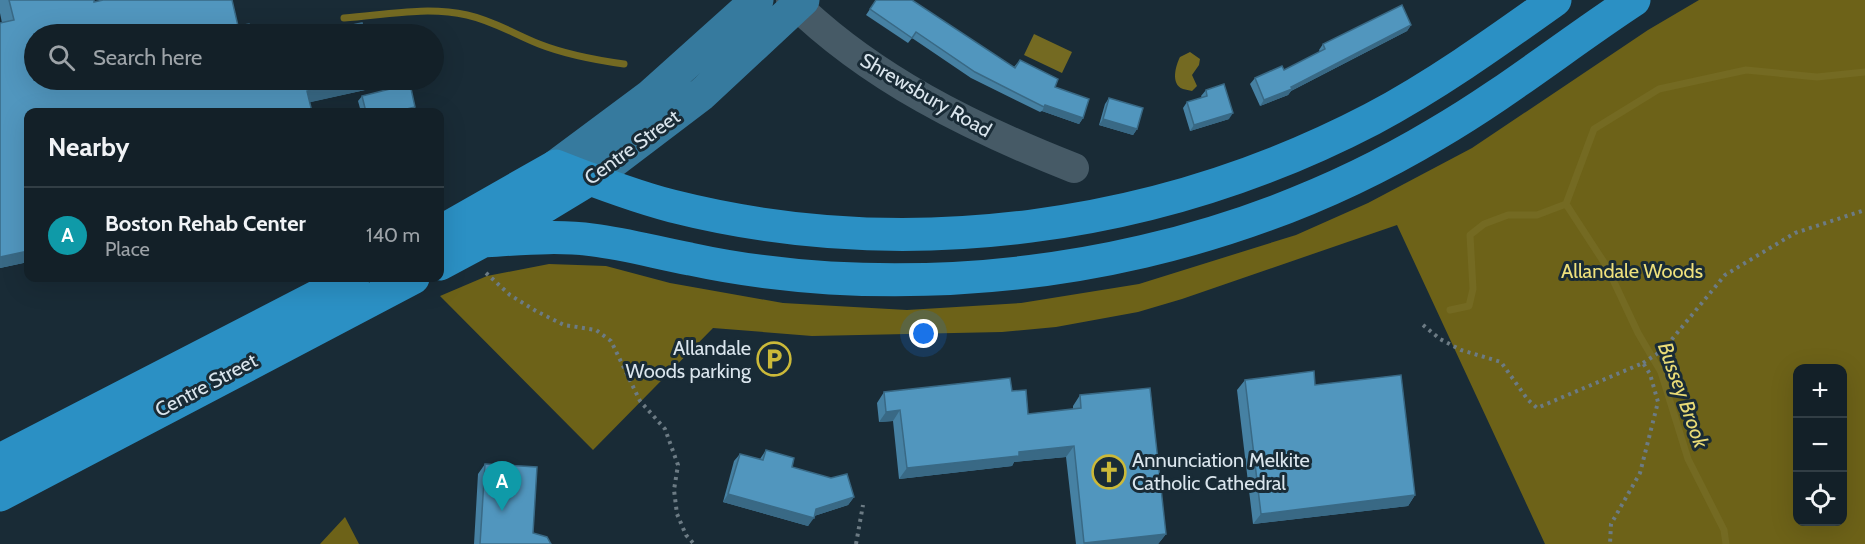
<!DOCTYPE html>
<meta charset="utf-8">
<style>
:root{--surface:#132028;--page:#1c2830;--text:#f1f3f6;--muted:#9da3a8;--line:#323e45;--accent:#b45309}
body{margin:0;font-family:Cabin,sans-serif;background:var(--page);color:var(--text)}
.controls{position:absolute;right:18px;bottom:18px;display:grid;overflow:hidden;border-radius:12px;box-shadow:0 6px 24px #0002}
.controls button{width:54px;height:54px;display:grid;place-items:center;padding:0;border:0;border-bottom:2px solid var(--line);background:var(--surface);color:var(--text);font:30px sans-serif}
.you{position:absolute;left:924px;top:334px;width:21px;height:21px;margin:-15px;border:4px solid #fff;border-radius:50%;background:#1a73e8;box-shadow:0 0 0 9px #1a73e833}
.badge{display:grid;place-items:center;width:39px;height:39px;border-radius:50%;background:var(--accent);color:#fff;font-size:20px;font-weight:700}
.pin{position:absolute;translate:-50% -50px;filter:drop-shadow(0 2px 3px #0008)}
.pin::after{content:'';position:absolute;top:32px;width:21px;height:18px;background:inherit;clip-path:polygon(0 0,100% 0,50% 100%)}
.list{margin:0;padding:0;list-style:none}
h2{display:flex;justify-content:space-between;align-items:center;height:78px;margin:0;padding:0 24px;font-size:26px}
h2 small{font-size:20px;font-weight:400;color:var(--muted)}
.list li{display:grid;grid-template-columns:39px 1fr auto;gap:18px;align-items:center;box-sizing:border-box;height:96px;padding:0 24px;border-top:2px solid var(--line)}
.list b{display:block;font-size:22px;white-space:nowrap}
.list p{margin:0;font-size:20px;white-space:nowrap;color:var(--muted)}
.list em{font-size:20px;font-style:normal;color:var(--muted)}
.icon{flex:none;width:33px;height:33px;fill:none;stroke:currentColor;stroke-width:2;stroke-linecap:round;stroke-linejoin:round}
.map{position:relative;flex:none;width:1865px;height:544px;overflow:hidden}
.search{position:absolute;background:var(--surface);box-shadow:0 6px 24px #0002;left:24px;top:24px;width:420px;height:66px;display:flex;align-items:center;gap:15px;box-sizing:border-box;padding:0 21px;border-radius:33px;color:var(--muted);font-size:22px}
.panel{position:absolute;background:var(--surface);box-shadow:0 6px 24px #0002;left:24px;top:108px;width:420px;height:174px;border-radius:12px}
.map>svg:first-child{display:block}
.forest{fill:#6d6218;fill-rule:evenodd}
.water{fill:#746a22}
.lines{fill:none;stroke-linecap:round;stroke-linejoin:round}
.stream{stroke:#746a22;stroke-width:7}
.path{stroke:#6c7b84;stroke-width:4;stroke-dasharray:3 4.5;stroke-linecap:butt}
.minor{stroke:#465a66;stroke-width:30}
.major{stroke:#367a9e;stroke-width:33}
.highway{stroke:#2b90c4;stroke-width:33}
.wall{fill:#4681a3}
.shaded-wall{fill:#396985}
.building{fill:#5196be;stroke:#396985;stroke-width:1.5}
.labels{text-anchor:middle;stroke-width:6;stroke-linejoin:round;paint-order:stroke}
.street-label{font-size:20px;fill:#dae5ed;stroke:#192b36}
.park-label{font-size:20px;fill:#eee07c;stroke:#192b36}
.poi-label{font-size:20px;fill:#dae5ed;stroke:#192b36;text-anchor:end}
.water-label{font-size:21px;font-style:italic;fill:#e8da76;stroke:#192b36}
</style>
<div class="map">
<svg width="1865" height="544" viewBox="0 0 1865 544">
<rect width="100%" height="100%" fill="#192b36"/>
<path class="forest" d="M1699 0H1865V544H1545L1397 225 1182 299 1138 312 1056 327 1002 332 812 336 713 328 593 450 440 296 487 276 549 264 606 266 670 283 783 303 907 310 1021 303 1139 284 1296 235 1368 203 1472 148 1648 30ZM1798 368H1842V522H1798Z
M345 517 359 544H320Z"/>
<path class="water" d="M1034 34 1072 52 1062 73 1024 55Z
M1190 52 1200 59 1199 65 1192 75 1197 86 1192 91C1189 90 1186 90 1183 89 1170 84 1176 65 1180 57Z"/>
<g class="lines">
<path class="stream" d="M344 18C385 15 426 6 467 15 494 21 514 34 539 44 567 55 595 60 624 64
M1566 204 1607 267 1638 333 1661 372 1688 459 1724 530 1726 544
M1566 204 1594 129 1659 89 1746 70 1817 77 1865 72
M1450 310 1469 306 1473 289 1470 235 1484 224 1508 215H1537L1566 204"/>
<path class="path" d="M486 273 510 295 536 311 564 325 596 330 611 341 640 401 665 429 678 465 674 490 677 514 686 535 694 544
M1423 325 1440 339 1461 350 1501 362 1528 400 1537 408 1643 363 1650 374 1658 402 1640 473 1611 524 1610 544
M1643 363 1663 350 1725 275 1795 233 1865 210
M856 544 863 505"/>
<path class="minor" d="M791 0C870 78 972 128 1074 168"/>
<path class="major" d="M556 166 650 96 757 0
M590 179 702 94 803 0"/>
<path class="highway" d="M440 232 556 166C594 181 633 196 672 206 906 265 1159 230 1372 119 1436 85 1496 42 1555 0
M483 241C519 239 557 235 593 240 626 244 658 253 690 259 736 269 783 275 830 278 1040 290 1254 243 1436 134 1505 94 1567 44 1634 0
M440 264 524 219 590 179
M0 460 353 278
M0 495 413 278"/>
</g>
<path class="wall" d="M0 0H94V2L238 26 251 34H34L365 90 310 102 28 112V262L0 268 2 23 0 13Z
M876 0 1014 67 1020 60 1055 87 1083 118 1079 124 1042 111 1040 112 971 78 912 38 908 43 866 15Z
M1411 25 1407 31 1291 91 1288 95 1260 106 1250 84 1255 78 1284 70 1320 52 1319 50 1323 44Z
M1206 90 1229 119 1190 131 1183 108 1187 102 1202 98 1201 96Z
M362 96 415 107 412 112H361L358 101Z
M1109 98 1137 129 1133 135 1099 125 1105 104Z
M1245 380 1415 495 1408 506 1253 524 1237 390Z
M1012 391 1028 414 1073 409V406L1080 395 1166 534 1158 544H1076L1066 457 1014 462 1012 466 899 479 893 421 879 422 877 403 884 392Z
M766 450 792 467 854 497 848 505 814 516 808 526 723 502 734 461 740 454 760 459Z
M485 464 533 533 551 544H474L478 474Z"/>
<path class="shaded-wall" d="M1411 25 1407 31 1291 91 1288 95 1260 106 1264 100Z
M362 80H372L365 90 298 105 307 91Z
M1045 105 1083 118 1079 124 1042 111Z
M415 107 412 112H394Z
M1233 113 1229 119 1190 131 1194 125Z
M1103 119 1137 129 1133 135 1099 125Z
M28 251V262L0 268V257Z
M900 410 893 421 879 422 886 412Z
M1074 446 1066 457 1014 462 1012 466 899 479 907 468 1019 452Z
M728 494 814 518 808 526 723 502Z
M1415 495 1408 506 1253 524 1261 514Z
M854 497 848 505 811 517 816 509Z
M1166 534 1158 544H1084V543Z"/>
<path class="building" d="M9 0H94V2L103 0H232L238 26 249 24 251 34H34V80H362L307 91 312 112H28V251L0 257V23L14 20Z
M876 0H912L1015 68 1020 60 1058 79 1055 87 1089 99 1083 118 1045 105 1044 107 975 72 916 32 912 38 870 9Z
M1402 5 1411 25 1291 87 1292 89 1264 100 1255 78 1282 66 1284 70 1325 49 1323 44Z
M362 23 365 34H310Z
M410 84 415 107 394 112H366L362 96Z
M1224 84 1233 113 1194 125 1187 102 1207 96 1206 90Z
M1109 98 1143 108 1137 129 1103 119Z
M1314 371 1315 385 1401 375 1415 495 1261 514 1245 380Z
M1010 378 1012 391 1026 390 1028 414 1081 408 1080 395 1150 388 1166 534 1084 543 1074 446 1019 452V456L907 468 900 410 886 412 884 392Z
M766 450 794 458 792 467 831 478 847 474 854 497 816 509 814 518 728 494 740 454 763 460Z
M485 464 537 467 533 533 547 537 551 544H480Z"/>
<defs>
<symbol id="parking-ring" viewBox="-11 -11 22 22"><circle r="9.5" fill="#192b36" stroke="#cbb939" stroke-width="1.5"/><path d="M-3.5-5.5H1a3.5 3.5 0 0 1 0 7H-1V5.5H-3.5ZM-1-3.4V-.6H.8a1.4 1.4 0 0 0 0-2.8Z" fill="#cbb939"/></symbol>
<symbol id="church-ring" viewBox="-11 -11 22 22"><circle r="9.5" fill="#192b36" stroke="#cbb939" stroke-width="1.5"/><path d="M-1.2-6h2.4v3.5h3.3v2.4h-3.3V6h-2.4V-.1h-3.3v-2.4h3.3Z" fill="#cbb939"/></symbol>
</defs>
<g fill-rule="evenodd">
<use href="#parking-ring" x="755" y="340" width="38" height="38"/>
<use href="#church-ring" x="1090" y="453" width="38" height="38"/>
</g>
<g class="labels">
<g class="street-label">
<text transform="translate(926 95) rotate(30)" y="7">Shrewsbury Road</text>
<text transform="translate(632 147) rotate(-36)" y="7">Centre Street</text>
<text transform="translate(206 385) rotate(-28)" y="7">Centre Street</text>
</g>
<g class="park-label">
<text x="1632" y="278">Allandale Woods</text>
</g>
<g class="poi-label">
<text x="751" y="355">Allandale<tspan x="751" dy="23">Woods parking</tspan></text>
<text x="1132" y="467" text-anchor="start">Annunciation Melkite<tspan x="1132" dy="23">Catholic Cathedral</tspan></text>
</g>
<g class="water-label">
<text transform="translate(1683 395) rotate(70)" y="7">Bussey Brook</text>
</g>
</g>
</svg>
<div class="controls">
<button>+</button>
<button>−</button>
<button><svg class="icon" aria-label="locate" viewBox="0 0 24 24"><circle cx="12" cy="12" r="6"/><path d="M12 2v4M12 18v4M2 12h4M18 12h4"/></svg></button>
</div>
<div class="you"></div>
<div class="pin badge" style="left:502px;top:511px;background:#0f9aa8">A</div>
<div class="search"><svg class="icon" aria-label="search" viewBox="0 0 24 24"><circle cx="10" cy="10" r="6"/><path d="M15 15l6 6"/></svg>Search here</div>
<section class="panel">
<h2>Nearby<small></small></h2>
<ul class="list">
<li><span class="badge" style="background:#0f9aa8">A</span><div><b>Boston Rehab Center</b><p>Place</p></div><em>140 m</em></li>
</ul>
</section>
</div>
